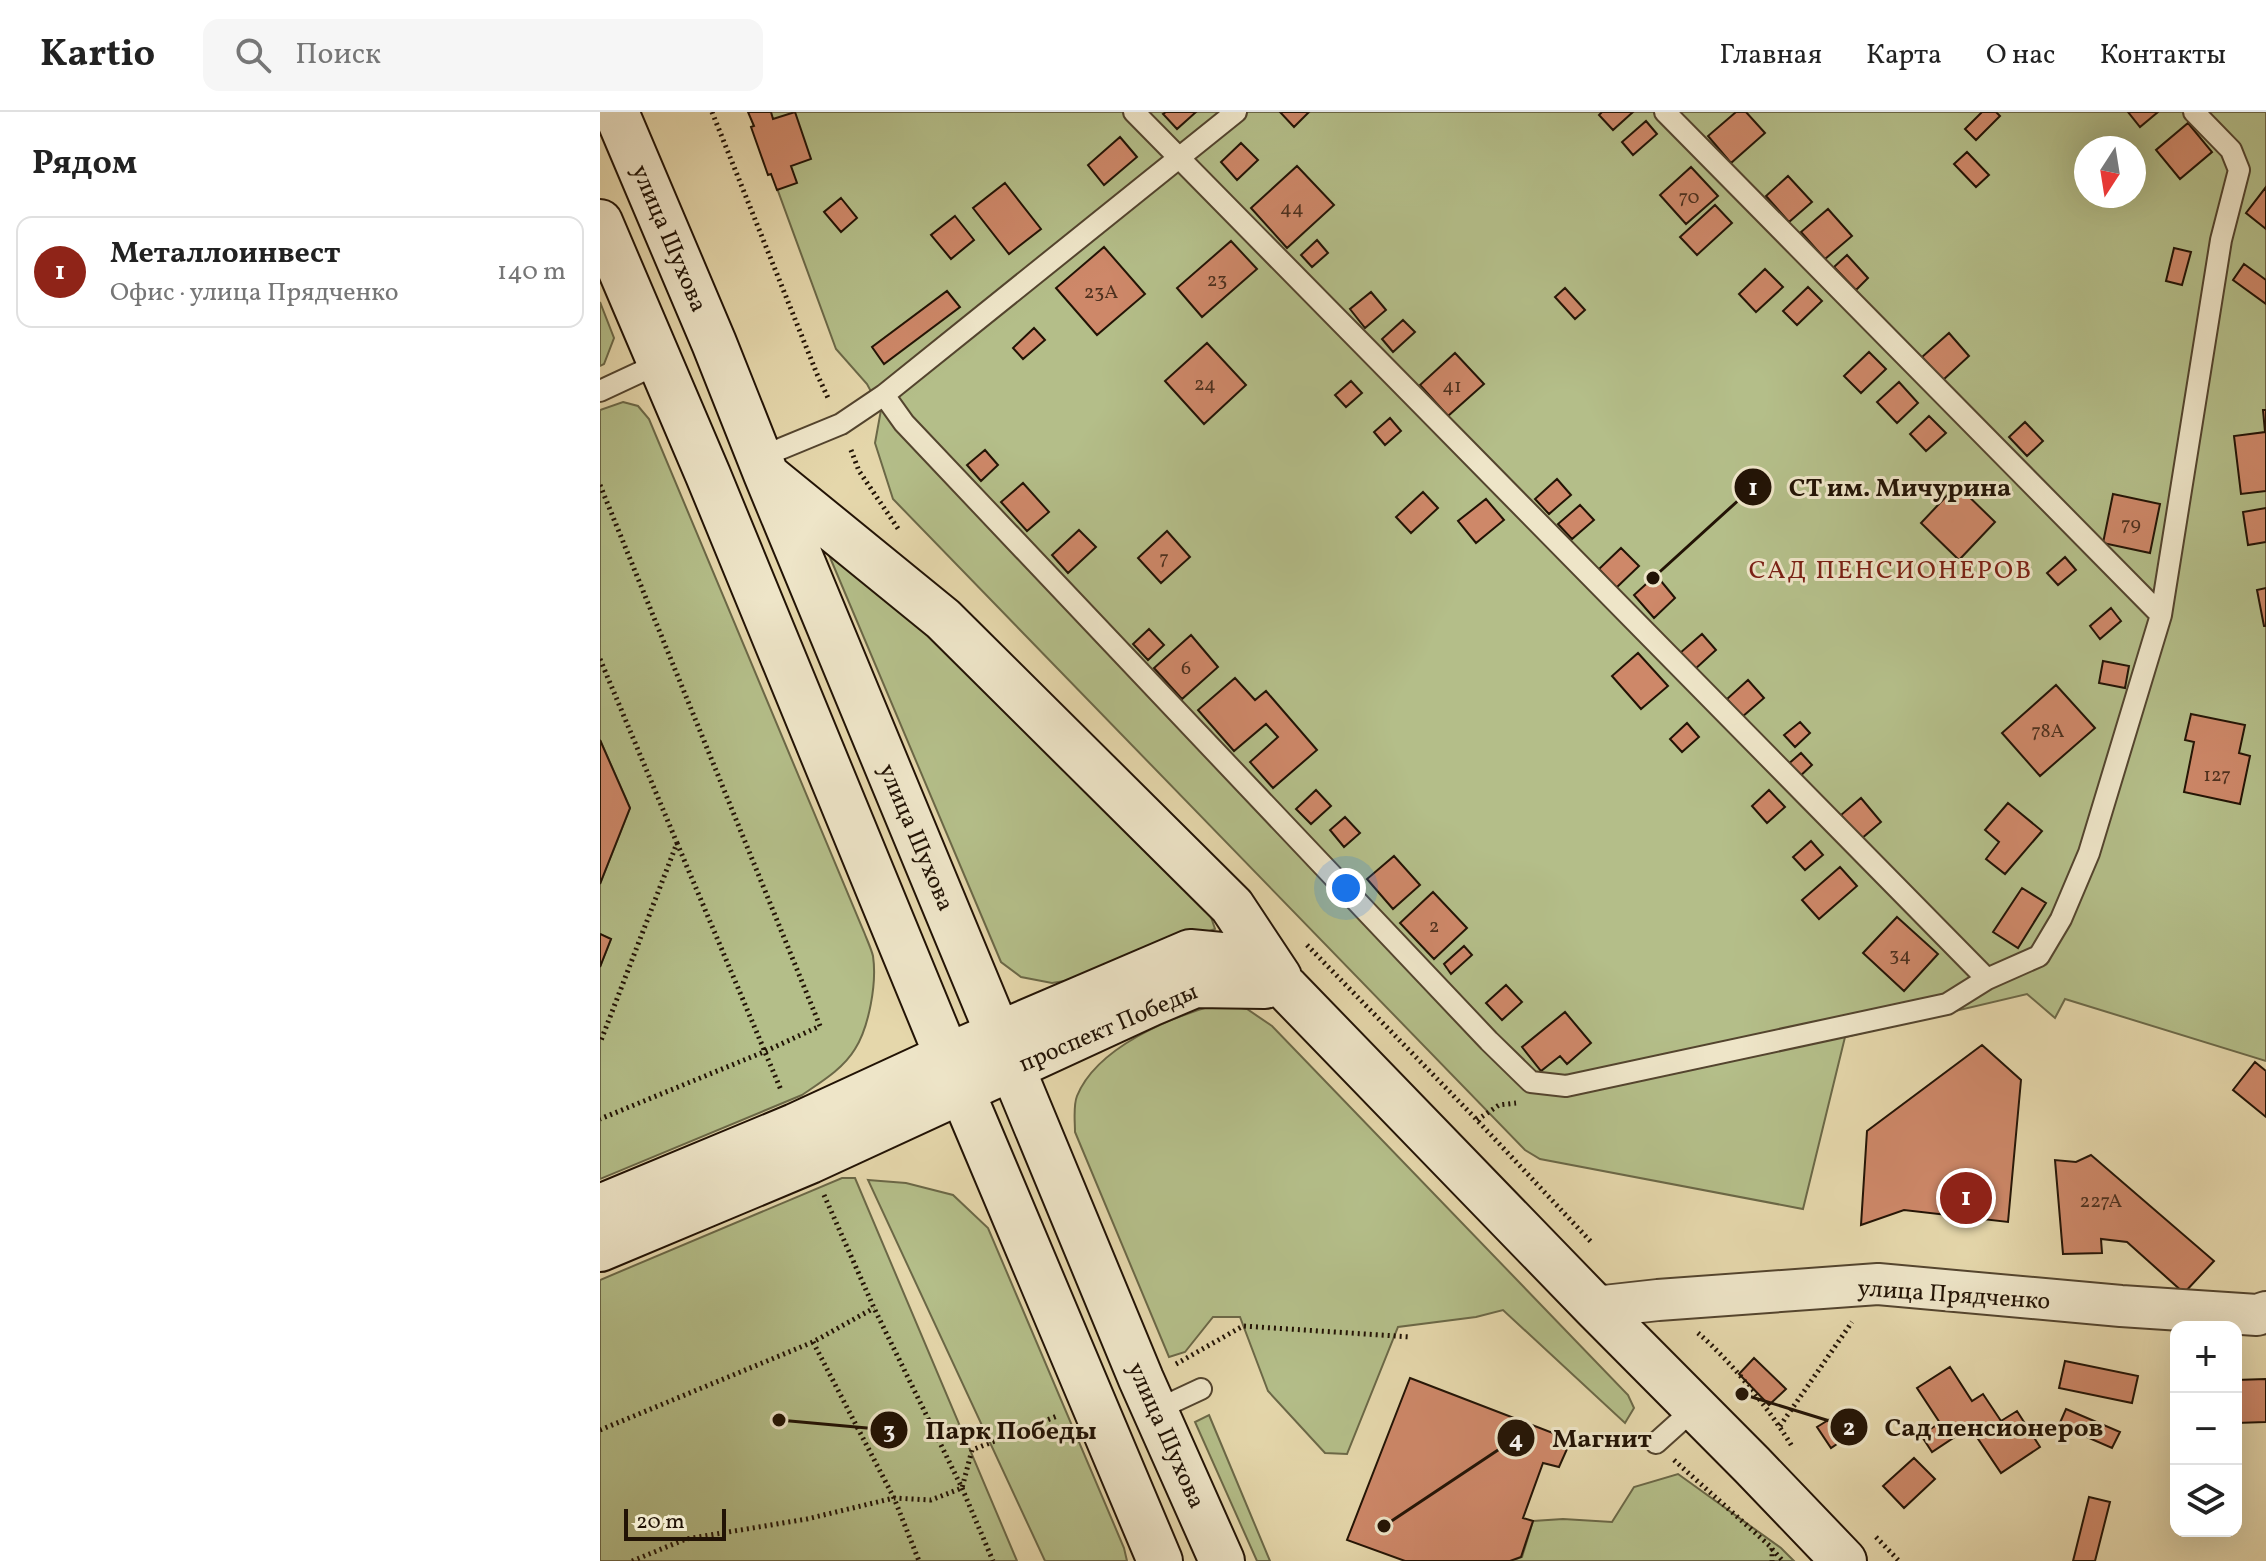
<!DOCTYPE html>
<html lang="ru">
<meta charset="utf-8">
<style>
:root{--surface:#fff;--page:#f6f6f6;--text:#222;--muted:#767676;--line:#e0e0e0;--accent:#8f2418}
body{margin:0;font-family:Vollkorn,serif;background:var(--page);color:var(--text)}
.controls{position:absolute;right:24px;bottom:24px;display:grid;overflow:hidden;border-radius:16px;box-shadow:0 8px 32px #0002}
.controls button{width:72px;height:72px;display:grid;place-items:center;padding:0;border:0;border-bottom:2px solid var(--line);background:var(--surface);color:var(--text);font:40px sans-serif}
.compass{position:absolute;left:1474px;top:24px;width:72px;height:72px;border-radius:50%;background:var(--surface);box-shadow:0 8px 32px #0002;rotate:192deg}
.scale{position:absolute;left:24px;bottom:20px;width:102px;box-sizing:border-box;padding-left:8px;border:4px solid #221305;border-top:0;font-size:22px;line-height:28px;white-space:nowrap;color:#221305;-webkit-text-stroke:6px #eee5c8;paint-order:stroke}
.you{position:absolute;left:746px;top:776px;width:28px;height:28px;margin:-20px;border:6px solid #fff;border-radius:50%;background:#1a73e8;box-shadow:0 0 0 12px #1a73e833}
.badge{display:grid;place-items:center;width:52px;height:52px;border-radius:50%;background:var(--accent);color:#fff;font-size:26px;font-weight:700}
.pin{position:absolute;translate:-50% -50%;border:4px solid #fff;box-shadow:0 2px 8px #0006}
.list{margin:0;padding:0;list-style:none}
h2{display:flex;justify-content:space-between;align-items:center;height:104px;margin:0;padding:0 32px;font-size:34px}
h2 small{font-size:26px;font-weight:400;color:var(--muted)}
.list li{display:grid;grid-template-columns:52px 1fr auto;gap:24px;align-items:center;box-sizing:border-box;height:112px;margin:0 16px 16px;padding:0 16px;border:2px solid var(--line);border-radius:16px}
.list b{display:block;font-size:30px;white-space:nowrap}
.list p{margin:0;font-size:26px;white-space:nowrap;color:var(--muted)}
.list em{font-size:26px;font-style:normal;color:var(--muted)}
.icon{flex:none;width:44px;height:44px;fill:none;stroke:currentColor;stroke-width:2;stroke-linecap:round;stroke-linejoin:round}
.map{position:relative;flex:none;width:1666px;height:1449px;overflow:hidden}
header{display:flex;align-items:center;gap:48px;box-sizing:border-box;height:112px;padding:0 40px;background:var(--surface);border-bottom:2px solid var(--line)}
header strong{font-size:38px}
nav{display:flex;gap:44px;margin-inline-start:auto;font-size:28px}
.search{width:560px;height:72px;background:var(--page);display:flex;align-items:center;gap:20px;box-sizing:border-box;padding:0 28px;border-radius:16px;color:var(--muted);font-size:30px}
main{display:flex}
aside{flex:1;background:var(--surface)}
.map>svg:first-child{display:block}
.green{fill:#b4be89;stroke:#6b6847;stroke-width:2;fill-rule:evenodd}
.building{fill:#ce8869;stroke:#221305;stroke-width:2}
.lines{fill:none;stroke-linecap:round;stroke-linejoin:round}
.lane-casing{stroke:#53442e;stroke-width:24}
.street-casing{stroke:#53442e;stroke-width:44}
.secondary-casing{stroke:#221305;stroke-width:48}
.path{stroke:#221305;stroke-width:5;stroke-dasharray:2 4;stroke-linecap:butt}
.lane{stroke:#eee5c8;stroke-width:20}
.street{stroke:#eee5c8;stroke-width:40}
.secondary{stroke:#eee5c8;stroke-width:44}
.labels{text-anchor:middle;stroke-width:6;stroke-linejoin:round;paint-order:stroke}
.number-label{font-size:20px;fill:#4d301e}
.street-label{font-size:24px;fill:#221305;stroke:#eee5c8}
.neighbourhood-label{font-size:26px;letter-spacing:2px;fill:#7a1f14;stroke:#eee5c8}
.leader{fill:none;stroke:#221305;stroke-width:3}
.callout-dot{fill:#221305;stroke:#eee5c8;stroke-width:3}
.mark-label{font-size:24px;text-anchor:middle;font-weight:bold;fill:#fff}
.callout-label{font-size:26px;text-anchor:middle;font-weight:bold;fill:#221305;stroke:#eee5c8;stroke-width:6;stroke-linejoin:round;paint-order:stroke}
</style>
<header>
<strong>Kartio</strong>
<div class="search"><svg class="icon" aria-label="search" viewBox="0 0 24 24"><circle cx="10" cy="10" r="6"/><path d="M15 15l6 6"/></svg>Поиск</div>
<nav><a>Главная</a><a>Карта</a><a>О нас</a><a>Контакты</a></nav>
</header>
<main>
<aside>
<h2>Рядом<small></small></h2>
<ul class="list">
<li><span class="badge">1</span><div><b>Металлоинвест</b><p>Офис · улица Прядченко</p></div><em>140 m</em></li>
</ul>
</aside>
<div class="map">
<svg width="1666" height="1449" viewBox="0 0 1666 1449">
<rect width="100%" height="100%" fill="#e5d7ab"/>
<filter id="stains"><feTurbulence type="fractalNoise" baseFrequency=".0025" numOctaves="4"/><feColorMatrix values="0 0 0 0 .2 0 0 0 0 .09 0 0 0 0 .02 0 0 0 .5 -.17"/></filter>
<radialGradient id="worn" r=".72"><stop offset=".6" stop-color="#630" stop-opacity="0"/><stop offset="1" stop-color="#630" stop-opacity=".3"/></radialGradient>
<path class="green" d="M149 0H1666V949L1465 887 1455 906 1427 882 1245 925 1203 1097 940 1047 925 1038 293 387 275 331 281 298 267 272 236 237ZM1486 36H1534V84H1486Z
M0 190 14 226 4 252 0 254Z
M23 290 38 294 49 307 264 820C267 828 271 836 273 844 277 871 269 915 255 937 243 957 221 970 202 983L0 1067V855L11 827 0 822V772L30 696 0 628V298Z
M229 443 328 521 442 631 611 805 615 817 483 866 452 871 421 865 401 850Z
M618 892 647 897 672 914 1028 1283 1034 1296 1025 1311 903 1198 876 1205 798 1215 747 1342 725 1341 668 1279 640 1205H613L585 1240 569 1245 475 1020C475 1009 473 994 477 984 497 935 571 905 618 892Z
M242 1066H255L417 1449H0V1168Z
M268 1068 306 1071 353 1083 388 1116 524 1436 527 1449H445Z
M609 1303 670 1449H657L595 1310Z
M1078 1362 1181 1436 1194 1449H910L922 1445 933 1409 963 1407 1012 1410 1034 1375Z"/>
<path class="building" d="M148 0H171L173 7 195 0 211 47 191 54 197 71 177 78 171 62 168 63 151 15 154 14Z
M566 0H596L577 17 563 2Z
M680 0H709L694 15Z
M1002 0H1033L1013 18 999 3Z
M1136 0H1146L1165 21 1131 51 1108 24Z
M1382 0H1396L1400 4 1376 28 1365 17Z
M1528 0H1558L1540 15Z
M1046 9 1057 22 1033 43 1022 30Z
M1588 11 1612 40 1580 67 1556 38Z
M520 25 537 45 504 73 488 53Z
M641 31 658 48 637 68 621 50Z
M1367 40 1389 63 1376 75 1354 52Z
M697 54 734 93 687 136 651 96Z
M1091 55 1118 84 1086 112 1060 83Z
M1188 64 1212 90 1189 110 1166 84Z
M405 71 441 117 409 142 373 96Z
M1666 75V117L1646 101Z
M241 86 257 106 241 120 224 100Z
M1115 93 1132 111 1097 143 1080 125Z
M1228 97 1252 124 1225 147 1201 120Z
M355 104 374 128 351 147 331 123Z
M717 128 728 141 712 155 701 143Z
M631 129 657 157 602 205 577 176Z
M504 135 545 182 497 223 456 176Z
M1574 136 1591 140 1582 173 1566 169Z
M1247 143 1268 166 1256 178 1234 155Z
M1644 152 1666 168V192L1633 168Z
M1165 157 1183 175 1156 200 1139 182Z
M1208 175 1222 189 1197 213 1183 199Z
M965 176 985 198 975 207 955 185Z
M347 179 360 195 284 252 272 235Z
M771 180 786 198 765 216 750 197Z
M803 208 815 220 793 240 782 227Z
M434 216 445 228 423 247 413 236Z
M1349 221 1369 244 1343 268 1322 245Z
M607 231 646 273 604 312 565 269Z
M1269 240 1286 257 1261 281 1244 264Z
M855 241 884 272 848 304 820 273Z
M751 269 762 281 746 295 735 283Z
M1299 270 1318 291 1297 311 1277 290Z
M1663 298H1666V379L1641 382 1634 324 1665 320Z
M1329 304 1346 321 1326 339 1310 322Z
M790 306 801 319 785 333 774 320Z
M1425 310 1443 329 1427 344 1409 325Z
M385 338 398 353 381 369 367 353Z
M957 367 971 383 949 402 935 387Z
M423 371 449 400 427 419 401 390Z
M1357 373 1395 410 1359 448 1321 411Z
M823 380 838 396 811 421 796 405Z
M1513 382 1560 392 1550 441 1503 431Z
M886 387 904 408 876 431 858 409Z
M980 393 994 408 972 427 958 412Z
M1666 396V430L1648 433 1643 400Z
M479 418 496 435 468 461 452 443Z
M567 419 590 445 561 471 538 446Z
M1021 436 1039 454 1016 476 999 457Z
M1465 445 1476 458 1458 473 1447 461Z
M1056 463 1075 486 1054 506 1034 483Z
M1666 476V514H1664L1657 478Z
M1511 496 1521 509 1500 527 1490 514Z
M549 517 564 533 548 548 533 532Z
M1102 522 1116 538 1094 558 1080 541Z
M591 523 618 555 582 587 554 556Z
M1038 541 1068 574 1041 597 1012 564Z
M1503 549 1529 554 1525 576 1499 571Z
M635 566 655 588 666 579 717 638 673 676 650 650 678 625 666 612 634 639 598 598Z
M1148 568 1164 586 1142 605 1127 587Z
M1456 573 1495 616 1440 664 1402 621Z
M1591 602 1645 613 1639 641 1650 644 1640 692 1584 680 1594 630 1585 628Z
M1200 610 1210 621 1195 635 1184 623Z
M1087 611 1099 625 1082 640 1070 627Z
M0 628 30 696 0 772Z
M1201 641 1212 653 1198 666 1186 654Z
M716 678 731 694 711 712 696 697Z
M1169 678 1185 695 1167 711 1152 694Z
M1261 686 1281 710 1261 727 1241 703Z
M1408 691 1442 719 1405 762 1386 747 1399 730 1385 718Z
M745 705 760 721 744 735 730 718Z
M1211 729 1223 743 1205 758 1193 745Z
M794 744 820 773 793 797 767 767Z
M1240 755 1257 774 1219 807 1202 788Z
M1422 776 1446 791 1418 836 1393 820Z
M833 780 867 816 834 847 800 811Z
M1297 805 1338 842 1304 879 1263 841Z
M0 822 11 827 0 855Z
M864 834 872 843 851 862 844 852Z
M906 873 922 890 902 908 886 891Z
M965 900 991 931 967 952 960 944 941 959 922 935Z
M1382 933 1421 968 1408 1110 1304 1098 1261 1113 1267 1019Z
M1655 950 1666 959V1005L1633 978Z
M1491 1043 1614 1149 1584 1181 1527 1130 1501 1127 1502 1141 1463 1142 1455 1048 1476 1050Z
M1154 1246 1186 1277 1169 1293 1139 1262Z
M1465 1249 1538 1264 1532 1291 1459 1276Z
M1350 1255 1372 1289 1383 1282 1401 1309 1417 1299 1440 1335 1401 1361 1370 1315 1332 1340 1321 1323 1340 1311 1317 1276Z
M810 1266 971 1328 959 1355 943 1351 923 1406 933 1409 921 1445 910 1449H805L747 1428Z
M1666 1267V1310L1636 1311V1268Z
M1466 1297 1520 1320 1512 1336 1459 1313Z
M1243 1299 1256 1319 1231 1336 1217 1315Z
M1314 1346 1335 1367 1304 1396 1283 1374Z
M1489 1385 1510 1390 1495 1449H1473Z"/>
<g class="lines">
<defs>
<path id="lane" d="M534 0 1387 867
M1065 0 1561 503
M0 279 60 251
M284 283 304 311 889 929 931 970 966 974 1347 892 1387 867 1439 844 1461 807 1489 741 1561 503 1621 128 1639 58 1631 38 1594 0
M161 345 241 312 284 283 636 0
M556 1298 601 1277
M1056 1331 1095 1296"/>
<path id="street" d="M995 1195 1058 1188 1278 1172 1521 1194 1657 1203 1666 1200"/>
<path id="secondary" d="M16 0 114 231 166 362 541 1267 622 1449
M0 110 108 363 347 944 560 1449
M170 366 343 507 632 794 679 865
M0 1095 195 1014 347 944 590 840 642 845 667 858 687 877 995 1195 1152 1353 1244 1449
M0 1137 210 1049 550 892 595 873 665 874"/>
</defs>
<use href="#lane" class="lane-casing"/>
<use href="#street" class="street-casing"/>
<use href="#secondary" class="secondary-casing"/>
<path class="path" d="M112 0 217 262 229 288
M251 338 259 359 299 418
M0 373 220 914 166 939 0 1007
M0 547 77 731 0 931
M77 731 181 978
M707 833 877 1008 993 1132
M877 1008 899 993 916 991
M224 1083 274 1196 362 1376 393 1449
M1098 1221C1131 1249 1171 1299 1193 1336
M213 1230 294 1386 319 1449
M576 1252 643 1214 811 1225
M1180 1314 1252 1210
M0 1318 213 1230 274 1196
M1074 1348 1172 1436V1449
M1276 1425 1299 1449
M1172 1437 1183 1449
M32 1449 86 1427 207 1407 294 1386 331 1388 362 1376 372 1338 457 1304"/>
<use href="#lane" class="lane"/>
<use href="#street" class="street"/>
<use href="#secondary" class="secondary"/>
</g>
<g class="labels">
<g class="number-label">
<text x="1089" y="91">70</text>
<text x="692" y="102">44</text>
<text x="617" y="174">23</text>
<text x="501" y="186">23А</text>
<text x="605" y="278">24</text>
<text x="852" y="280">41</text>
<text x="1531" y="418">79</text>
<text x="564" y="452">7</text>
<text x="586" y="562">6</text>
<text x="1448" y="625">78А</text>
<text x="1617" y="669">127</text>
<text x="834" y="820">2</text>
<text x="1300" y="849">34</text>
<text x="1501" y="1095">227А</text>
</g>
<g class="street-label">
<text transform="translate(70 126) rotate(67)" y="8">улица Шухова</text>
<text transform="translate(317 725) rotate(67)" y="8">улица Шухова</text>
<text transform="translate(508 915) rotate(-23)" y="8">проспект Победы</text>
<text transform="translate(1354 1182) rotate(4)" y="8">улица Прядченко</text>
<text transform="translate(567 1323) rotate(66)" y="8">улица Шухова</text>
</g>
<g class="neighbourhood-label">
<text x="1291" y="466">САД ПЕНСИОНЕРОВ</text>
</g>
</g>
<path class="leader" d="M1053 466L1153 375M1142 1282L1249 1315M179 1308L289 1318M784 1414L916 1326"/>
<g class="callout-dot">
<circle cx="1053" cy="466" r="8"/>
<circle cx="1142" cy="1282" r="8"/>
<circle cx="179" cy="1308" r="8"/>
<circle cx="784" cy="1414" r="8"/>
<circle cx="1153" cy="375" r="20"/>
<circle cx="1249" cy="1315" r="20"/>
<circle cx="289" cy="1318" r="20"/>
<circle cx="916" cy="1326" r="20"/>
</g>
<g class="mark-label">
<text x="1153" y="383">1</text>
<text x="1249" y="1323">2</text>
<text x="289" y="1326">3</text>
<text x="916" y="1335">4</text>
</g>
<g class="callout-label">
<text x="1300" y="384">СТ им. Мичурина</text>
<text x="1394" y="1324">Сад пенсионеров</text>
<text x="411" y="1327">Парк Победы</text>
<text x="1002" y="1335">Магнит</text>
</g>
<rect width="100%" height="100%" filter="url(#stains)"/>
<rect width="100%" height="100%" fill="url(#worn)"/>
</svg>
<div class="controls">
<button>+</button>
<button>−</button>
<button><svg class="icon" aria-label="layers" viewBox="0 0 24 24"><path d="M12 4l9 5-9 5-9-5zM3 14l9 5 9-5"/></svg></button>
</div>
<svg class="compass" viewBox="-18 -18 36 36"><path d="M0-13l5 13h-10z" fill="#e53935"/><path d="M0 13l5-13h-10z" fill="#767676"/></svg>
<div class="scale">20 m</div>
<div class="you"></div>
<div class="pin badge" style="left:1366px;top:1086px">1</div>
</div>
</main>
